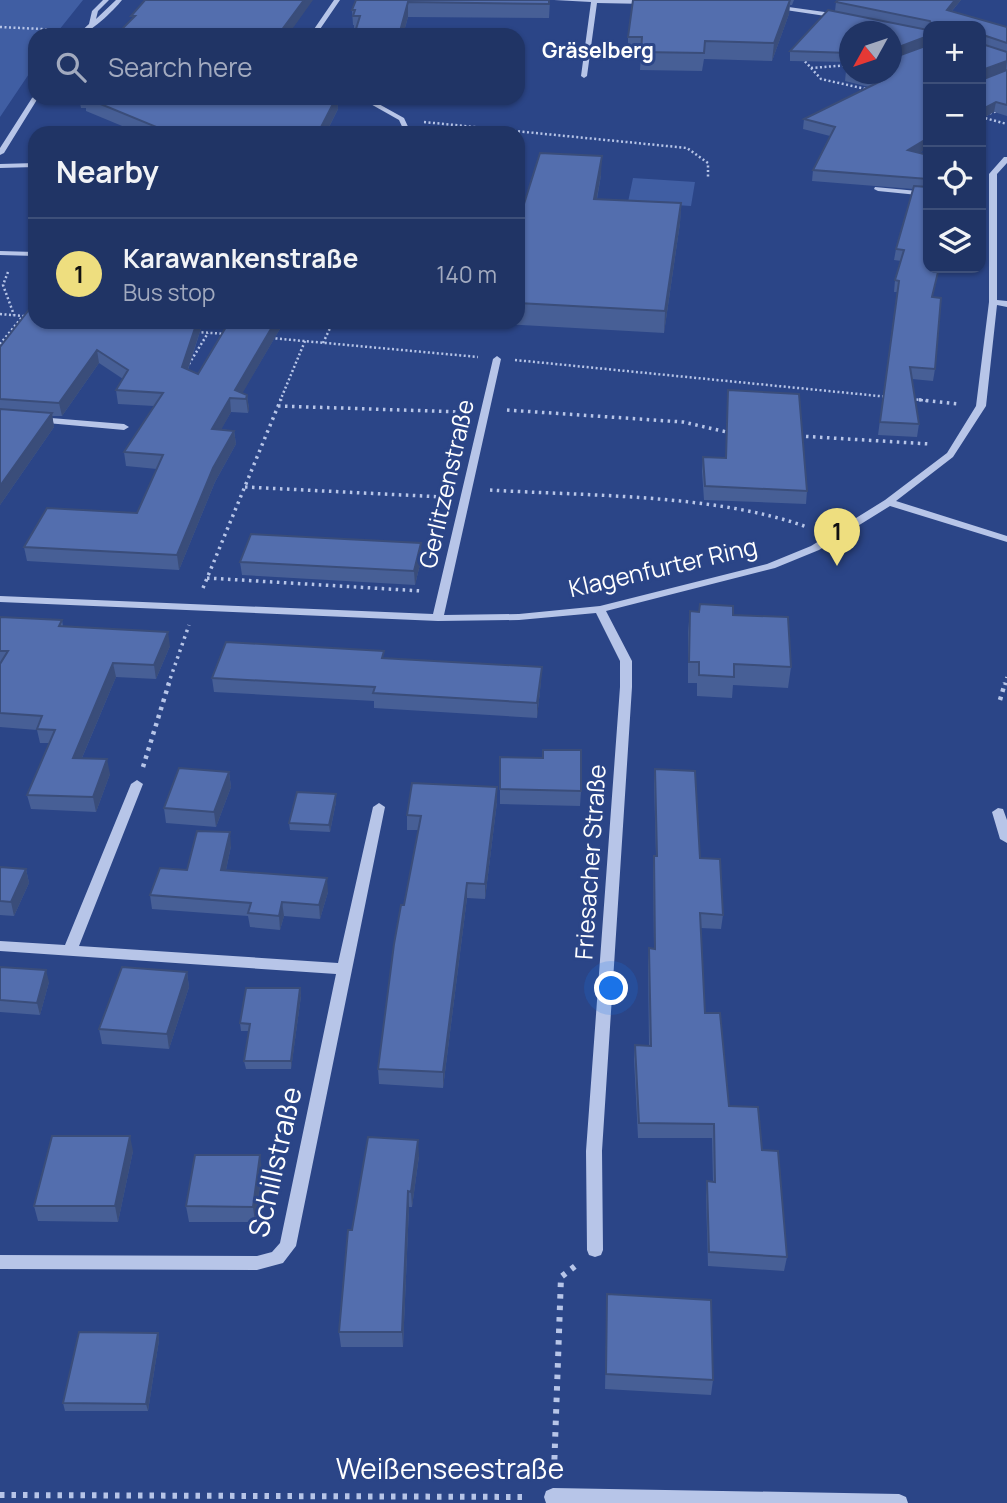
<!DOCTYPE html>
<meta charset="utf-8">
<style>
:root{--surface:#203465;--page:#283c6b;--text:#f1f3f6;--muted:#a2aabf;--line:#3d4f79;--accent:#eede7f}
body{margin:0;font-family:Manrope,sans-serif;background:var(--page);color:var(--text)}
.controls{position:absolute;right:21px;top:21px;display:grid;overflow:hidden;border-radius:14px;box-shadow:0 2px 5px #0004}
.controls button{width:63px;height:63px;display:grid;place-items:center;padding:0;border:0;border-bottom:2px solid var(--line);background:var(--surface);color:var(--text);font:35px sans-serif}
.compass{position:absolute;left:839px;top:21px;width:63px;height:63px;border-radius:50%;background:var(--surface);box-shadow:0 2px 5px #0004;rotate:230deg}
.you{position:absolute;left:612px;top:989px;width:24px;height:24px;margin:-18px;border:5px solid #fff;border-radius:50%;background:#1a73e8;box-shadow:0 0 0 10px #1a73e833}
.badge{display:grid;place-items:center;width:46px;height:46px;border-radius:50%;background:var(--accent);color:#111;font-size:23px;font-weight:700}
.pin{position:absolute;translate:-50% -58px;filter:drop-shadow(0 2px 4px #0008)}
.pin::after{content:'';position:absolute;top:37px;width:24px;height:21px;background:inherit;clip-path:polygon(0 0,100% 0,50% 100%)}
.list{margin:0;padding:0;list-style:none}
h2{display:flex;justify-content:space-between;align-items:center;height:91px;margin:0;padding:0 28px;font-size:30px}
h2 small{font-size:23px;font-weight:400;color:var(--muted)}
.list li{display:grid;grid-template-columns:46px 1fr auto;gap:21px;align-items:center;box-sizing:border-box;height:112px;padding:0 28px;border-top:2px solid var(--line)}
.list b{display:block;font-size:26px;white-space:nowrap}
.list p{margin:0;font-size:23px;white-space:nowrap;color:var(--muted)}
.list em{font-size:23px;font-style:normal;color:var(--muted)}
.icon{flex:none;width:38px;height:38px;fill:none;stroke:currentColor;stroke-width:2;stroke-linecap:round;stroke-linejoin:round}
.map{position:relative;flex:none;width:1007px;height:1503px;overflow:hidden}
.search{position:absolute;background:var(--surface);box-shadow:0 2px 5px #0004;left:28px;top:28px;width:497px;height:77px;display:flex;align-items:center;gap:18px;box-sizing:border-box;padding:0 24px;border-radius:21px;color:var(--muted);font-size:26px}
.panel{position:absolute;background:var(--surface);box-shadow:0 2px 5px #0004;left:28px;top:126px;width:497px;height:203px;border-radius:21px}
.map>svg:first-child{display:block}
.green{fill:#405ea3}
.lines{fill:none;stroke-linecap:round;stroke-linejoin:round}
.path-far3{stroke:#b7c5e8;stroke-width:2.5;stroke-dasharray:2 2.5;stroke-linecap:butt}
.path-far2{stroke:#b7c5e8;stroke-width:3.5;stroke-dasharray:2.5 4.5;stroke-linecap:butt}
.path-far1{stroke:#b7c5e8;stroke-width:4.5;stroke-dasharray:3.5 5;stroke-linecap:butt}
.path{stroke:#b7c5e8;stroke-width:6;stroke-dasharray:4.5 7;stroke-linecap:butt}
.minor{fill:#b7c5e8;fill-rule:evenodd}
.wall{fill:#475f96}
.shaded-wall{fill:#3a4d7a}
.building{fill:#536eae;stroke:#3a4d7a;stroke-width:2}
.labels{text-anchor:middle;stroke-width:6;stroke-linejoin:round;paint-order:stroke}
.far-neighbourhood-label{font-size:21px;font-weight:bold;fill:#fff;stroke:#2b4587}
.street-label{font-size:24px;fill:#fff;stroke:#2b4587}
.near-street-label{font-size:28px;fill:#fff;stroke:#2b4587}
</style>
<div class="map">
<svg width="1007" height="1503" viewBox="0 0 1007 1503">
<rect width="100%" height="100%" fill="#2b4587"/>
<path class="green" d="M0 0H83L55 35H35V65L0 117Z
M633 178 695 182 691 206 628 202Z"/>
<g class="lines">
<path class="path-far3" d="M0 27 62 30
M802 58 821 79 870 90
M811 68 850 65
M981 116 1007 108
M981 117 1007 124
M424 122 687 148 708 163V177
M8 272 3 285 14 315
M0 314 35 317
M197 332 227 334
M271 338 478 357
M323 343 333 322
M0 344 23 316
M515 360 889 397
M189 364 208 333
M912 399 928 401
M280 401 305 341"/>
<path class="path-far2" d="M912 399 959 404
M278 406 463 412
M507 410 683 422 731 433
M799 436 930 444
M245 487 443 497
M490 490C588 496 716 494 807 527
M207 578 422 591
M203 588 281 399
M168 685 189 625
M1005 685 1007 677"/>
<path class="path-far1" d="M1000 700 1005 683
M143 767 169 683"/>
<path class="path" d="M554 1471 561 1277 578 1264
M0 1495 528 1497"/>
<path class="minor" d="M103 0H109L98 11 96 19 116 0H122C114 10 89 35 77 35L89 24 92 11Z
M334 0H340L316 35H310Z
M554 0H634L650 2 647 4 597 3 587 76 584 78 581 76 591 2Z
M774 5 839 14 842 16 839 18 772 8Z
M35 96V98H38L4 153 0 155V148L32 98Z
M360 98H368L404 118 411 133H405L399 120Z
M1004 157H1007V163L997 174V300L1007 301V307L997 305 986 406 953 457 896 501 1007 536V542L890 506 819 550 775 568 606 611 632 661V687L602 1151 603 1250 601 1255 595 1257 589 1255 587 1250 586 1151 620 687V661L596 613 519 620 438 621 0 602V596L433 614 493 359 497 356 501 359 444 615 519 614 600 606 767 564 811 546 885 500 947 453 976 406 989 302V174Z
M35 163V167L0 168V164Z
M875 187 928 192V196L878 191 874 189Z
M0 251 35 252V256L0 255Z
M39 417 124 424 129 427 124 430 36 422V418Z
M137 780 143 784 79 946 338 963 373 807 379 803 385 807 296 1246 283 1263 257 1270 0 1269V1255L257 1256 272 1252 280 1243 336 974 0 951V941L65 945 131 784Z
M998 808 1003 809 1007 820V843L1000 839 992 812Z
M553 1488 899 1494 906 1497 908 1503H546L544 1497 546 1491Z"/>
</g>
<path class="wall" d="M356 0H550L549 18 408 17 403 35H356V31H354V25H353L352 10Z
M633 0H794L792 5H790L789 14 772 61 704 59 702 71 640 70 641 55 628 54V37Z
M838 0H961L952 11 1007 27V116L994 112 981 119V26H928V148L919 153 928 155V268L933 297 935 369 933 381 912 379 919 424 917 437 878 435 897 292H894L895 280 901 261 894 260 896 249 913 189 812 181 813 170 830 136 803 129 804 119 869 87 845 81 846 71 850 70V74H892V32H850V62L790 61V51L835 11 836 2Z
M79 98H337L338 109 326 133H139L86 111V108H81Z
M601 175 597 199 681 203 680 223 664 333 467 322H518V223Z
M35 322H203L188 370 198 374 229 322H284L242 393 247 395 249 409 248 413 231 412 221 429 234 431 236 444 215 482 179 570 27 561 24 547 137 513 157 469 126 466 124 452 154 406 118 404 116 390 123 379 99 363 62 416H52L54 427 0 505V347Z
M728 390 807 491 806 504 704 500 702 471 703 457 726 458Z
M422 556 415 585 242 575 240 562Z
M690 611 733 615 791 667 788 688 733 685 732 698 697 696V683H688V632Z
M0 617 62 620 63 626 170 646 156 679 116 677 82 758 110 774 96 812 31 809 27 795 49 743H40L37 730 0 727Z
M384 658 541 681 537 718 374 708V701L214 692 212 678Z
M500 757 581 791 580 806 500 804Z
M655 769 700 858 723 915 721 929 701 928 705 1013 729 1106 762 1150 787 1257 784 1271 708 1266 706 1196 707 1181 713 1182 712 1138H638L634 1059 635 1045 649 1046 648 962 649 948 654 949 653 870 654 856H656L654 783Z
M229 772 231 787 216 827 166 823 164 808Z
M336 794V802L330 832 290 830 289 823Z
M497 802 485 899 467 898 443 1088 379 1084 378 1069 404 905 418 830H407V815Z
M231 846 226 870 328 892 320 919 284 916 280 930 250 927 248 916 152 909 150 895 187 870Z
M0 867 26 869 29 883 14 916 0 915Z
M0 967 49 982 40 1015 0 1012Z
M187 972 189 987 169 1049 102 1044 99 1029Z
M300 988 301 996 291 1069H246L244 1061 249 1031H241L240 1023Z
M133 1151 118 1222 38 1221 34 1206Z
M419 1156 412 1207H409L403 1347H341L339 1332 352 1230Z
M262 1170 255 1222H189L186 1206Z
M607 1294 713 1380 711 1395 605 1389Z
M158 1333 159 1340 148 1411H65L63 1403Z"/>
<path class="shaded-wall" d="M304 0H313L288 35H278Z
M790 0 789 14 772 61 774 43Z
M955 0H961L945 19 947 10Z
M408 2V17L403 35H399Z
M928 36 927 46 895 58V51L896 48Z
M1007 61 1006 71 981 79 982 70Z
M336 98H337L338 109 326 133H318Z
M996 102 994 112 981 119V110Z
M928 138V148L906 160 908 150Z
M602 156 601 175 593 219 594 199Z
M681 203 680 223 664 333 665 311Z
M197 322H203L184 381 182 367Z
M275 322H284L239 399 235 390Z
M97 350 99 363 62 416 59 403Z
M247 395 249 409 248 413 246 399Z
M230 398 231 412 214 443 212 429Z
M52 413 54 427 0 505V486Z
M234 431 236 444 215 482 179 570 177 555 213 468Z
M421 543 422 556 415 585 414 571Z
M168 632 170 646 156 679 154 665Z
M113 663 116 677 76 772 73 758Z
M542 667 541 681 537 718V703Z
M107 759 110 774 96 812 93 797Z
M229 772 231 787 216 827 214 812Z
M497 787V802L485 899V884Z
M336 794V802L330 832 329 825Z
M230 832 231 846 223 884 221 870Z
M26 869 29 883 14 916 11 902Z
M327 878 328 892 320 919 319 905Z
M467 883V898L443 1088V1072Z
M282 902 284 916 280 930 279 916Z
M46 970 49 982 40 1015 37 1003Z
M187 972 189 987 169 1049 167 1034Z
M300 988 301 996 291 1069V1061Z
M130 1136 133 1151 118 1222 115 1206Z
M418 1140 419 1156 412 1207 411 1192Z
M260 1155 262 1170 255 1222 253 1207Z
M408 1191 409 1207 403 1347 402 1332Z
M158 1333 159 1340 148 1411 146 1404Z"/>
<path class="building" d="M145 0H304L278 35H116L135 16H131Z
M356 0H549V4L408 2 399 35H358L360 29H356L360 16H353L355 10H352Z
M633 0H790L774 43 705 41 704 53 641 52 642 37H628Z
M838 0H955L947 10 1007 27V43L983 35 981 37V26H932L930 21 836 2Z
M828 10 928 30V36L896 48 895 51 901 55 928 45V138L908 150 928 155V179L813 170 835 127 804 119 883 80 856 74H892V32H850V53L790 51Z
M981 40 982 44 1007 52V61L982 70 981 74Z
M1007 70V105L996 102 981 110V77L984 79Z
M86 98H336L318 133H143L159 128Z
M540 153 602 156 594 199 681 203 665 311 518 303V223Z
M914 186 928 187V268H939L932 297 941 298 935 369 910 367 919 424 880 422 899 281 895 280 904 250 896 249Z
M35 302V322H197L182 367 198 374 229 322H275L235 390 247 395 246 399 230 398 212 429 234 431 213 468 177 555 24 547 47 508 137 513 163 455 124 452 163 393 116 390 128 370 97 350 59 403 0 399V347Z
M728 390 799 394 807 491 705 486 703 457 726 458Z
M0 409 52 413 0 486Z
M251 534 421 543 414 571 240 562Z
M700 604 733 606V615L788 617 791 667 734 664V677L699 675V662H689L690 611 699 612Z
M0 617 62 620 59 626 168 632 154 665 113 663 73 758 107 759 93 797 27 795 55 730 37 729 42 716 0 713V664L8 651H0Z
M226 642 384 651 382 658 542 667 537 703 373 693 375 687 212 678Z
M543 750H581V791L500 789V757L543 758Z
M179 768 229 772 214 812 164 808Z
M655 769 695 771 700 858 720 859 723 915 700 913 705 1013H720L729 1106 758 1107 762 1150 778 1151 787 1257 709 1252 707 1181 715 1182 714 1124 639 1123 635 1045 651 1046 649 948 655 949 654 856H657Z
M412 783 497 787 485 884 467 883 443 1072 378 1069 394 944 401 905H404L421 816 407 815Z
M297 792 336 794 329 825 289 823Z
M197 831 230 832 221 870 327 878 319 905 282 902 279 916 248 913 251 903 150 895 160 868 187 870Z
M0 867 26 869 11 902 0 901Z
M0 967 46 970 37 1003 0 1000Z
M122 967 187 972 167 1034 99 1029Z
M246 988H300L291 1061H244L250 1024 240 1023Z
M52 1136H130L115 1206H34Z
M368 1137 418 1140 411 1192 408 1191 402 1332H339L348 1230H352Z
M195 1155H260L253 1207 186 1206Z
M607 1294 711 1300 713 1380 606 1374Z
M79 1332 158 1333 146 1404 63 1403Z"/>
<g class="labels">
<g class="far-neighbourhood-label">
<text x="598" y="58">Gräselberg</text>
</g>
<g class="street-label">
<text transform="translate(447 484) rotate(-77)" y="8">Gerlitzenstraße</text>
<text transform="translate(663 568) rotate(-13)" y="8">Klagenfurter Ring</text>
<text transform="translate(591 862) rotate(-86)" y="8">Friesacher Straße</text>
</g>
<g class="near-street-label">
<text transform="translate(275 1162) rotate(-77)" y="10">Schillstraße</text>
<text x="450" y="1479">Weißenseestraße</text>
</g>
</g>
</svg>
<div class="controls">
<button>+</button>
<button>−</button>
<button><svg class="icon" aria-label="locate" viewBox="0 0 24 24"><circle cx="12" cy="12" r="6"/><path d="M12 2v4M12 18v4M2 12h4M18 12h4"/></svg></button>
<button><svg class="icon" aria-label="layers" viewBox="0 0 24 24"><path d="M12 4l9 5-9 5-9-5zM3 14l9 5 9-5"/></svg></button>
</div>
<svg class="compass" viewBox="-18 -18 36 36"><path d="M0-13l5 13h-10z" fill="#e53935"/><path d="M0 13l5-13h-10z" fill="#a2aabf"/></svg>
<div class="you"></div>
<div class="pin badge" style="left:837px;top:566px">1</div>
<div class="search"><svg class="icon" aria-label="search" viewBox="0 0 24 24"><circle cx="10" cy="10" r="6"/><path d="M15 15l6 6"/></svg>Search here</div>
<section class="panel">
<h2>Nearby<small></small></h2>
<ul class="list">
<li><span class="badge">1</span><div><b>Karawankenstraße</b><p>Bus stop</p></div><em>140 m</em></li>
</ul>
</section>
</div>
